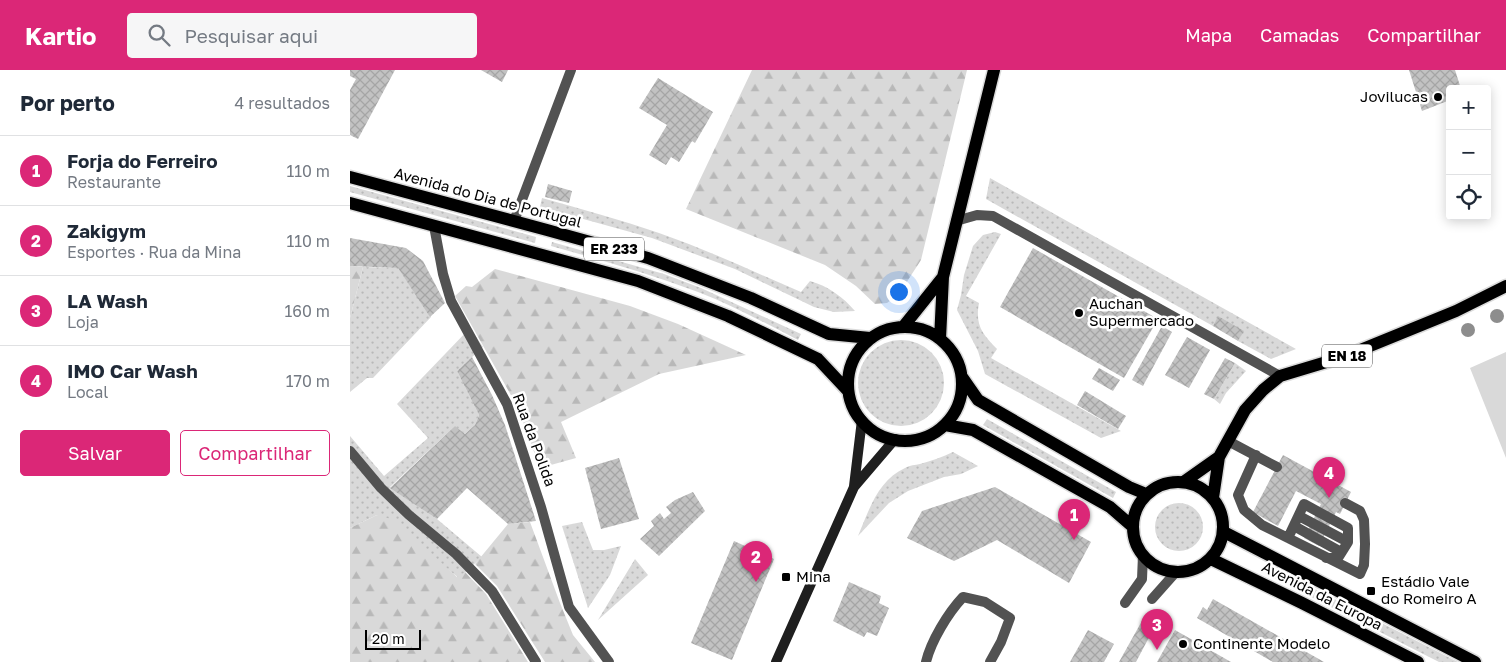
<!DOCTYPE html>
<html lang="pt">
<meta charset="utf-8">
<style>
:root{--surface:#fff;--page:#f6f6f7;--text:#1f2937;--muted:#747a83;--line:#e0e1e3;--accent:#db2777}
body{margin:0;font-family:"Golos Text",sans-serif;background:var(--page);color:var(--text)}
.controls{position:absolute;right:15px;top:15px;display:grid;overflow:hidden;border-radius:5px;box-shadow:0 2px 12px #0003}
.controls button{width:45px;height:45px;display:grid;place-items:center;padding:0;border:0;border-bottom:1px solid var(--line);background:var(--surface);color:var(--text);font:25px sans-serif}
.scale{position:absolute;left:15px;bottom:12px;width:56px;box-sizing:border-box;padding-left:5px;border:2px solid #000;border-top:0;font-size:14px;line-height:18px;white-space:nowrap;color:#000;-webkit-text-stroke:4px #fff;paint-order:stroke}
.you{position:absolute;left:548px;top:221px;width:18px;height:18px;margin:-12px;border:4px solid #fff;border-radius:50%;background:#1a73e8;box-shadow:0 0 0 8px #1a73e833}
.badge{display:grid;place-items:center;width:32px;height:32px;border-radius:50%;background:var(--accent);color:#fff;font-size:16px;font-weight:700}
.pin{position:absolute;translate:-50% -41px;filter:drop-shadow(0 1px 2px #0008)}
.pin::after{content:'';position:absolute;top:26px;width:18px;height:15px;background:inherit;clip-path:polygon(0 0,100% 0,50% 100%)}
.list{margin:0;padding:0;list-style:none}
h2{display:flex;justify-content:space-between;align-items:center;height:65px;margin:0;padding:0 20px;font-size:21px}
h2 small{font-size:16px;font-weight:400;color:var(--muted)}
.list li{display:grid;grid-template-columns:32px 1fr auto;gap:15px;align-items:center;box-sizing:border-box;height:70px;padding:0 20px;border-top:1px solid var(--line)}
.list b{display:block;font-size:19px;white-space:nowrap}
.list p{margin:0;font-size:16px;white-space:nowrap;color:var(--muted)}
.list em{font-size:16px;font-style:normal;color:var(--muted)}
.actions{display:flex;gap:10px;padding:15px 20px}
.actions a{flex:1;padding:11px 0;border:1px solid var(--accent);border-radius:5px;text-align:center;font-size:18px;color:var(--accent)}
.actions .main{background:var(--accent);color:#fff}
.icon{flex:none;width:28px;height:28px;fill:none;stroke:currentColor;stroke-width:2;stroke-linecap:round;stroke-linejoin:round}
.map{position:relative;flex:none;width:1156px;height:592px;overflow:hidden}
header{display:flex;align-items:center;gap:30px;box-sizing:border-box;height:70px;padding:0 25px;background:var(--accent);color:#fff}
header strong{font-size:24px}
nav{display:flex;gap:28px;margin-inline-start:auto;font-size:18px}
.search{width:350px;height:45px;background:var(--page);display:flex;align-items:center;gap:12px;box-sizing:border-box;padding:0 18px;border-radius:5px;color:var(--muted);font-size:19px}
main{display:flex}
aside{flex:1;background:var(--surface)}
.map>svg:first-child{display:block}
.grass{fill:url(#grass-dots)}
.forest{fill:url(#forest-firs)}
.pitch{fill:#d9d9d9}
.building{fill:url(#building-cross-hatch)}
.lines{fill:none;stroke-linecap:round;stroke-linejoin:round}
.primary-casing{stroke:#dbdbdb;stroke-width:15}
.service{stroke:#525252;stroke-width:10}
.minor{stroke:#525252;stroke-width:10}
.secondary{stroke:#1f1f1f;stroke-width:10}
.primary{stroke:#000;stroke-width:12}
.tree{fill:#8d8d8d}
.poi-dot{fill:#000;stroke:#fff;stroke-width:2}
.labels{text-anchor:middle;stroke-width:5;stroke-linejoin:round;paint-order:stroke}
.shield{fill:#fff;stroke:#4c4c4c;stroke-width:1}
.shield-label{font-size:14px;font-weight:bold;fill:#000}
.poi-label{font-size:15px;fill:#000;stroke:#fff;text-anchor:start}
.street-label{font-size:15px;fill:#000;stroke:#fff}
</style>
<header>
<strong>Kartio</strong>
<div class="search"><svg class="icon" aria-label="search" viewBox="0 0 24 24"><circle cx="10" cy="10" r="6"/><path d="M15 15l6 6"/></svg>Pesquisar aqui</div>
<nav><a>Mapa</a><a>Camadas</a><a>Compartilhar</a></nav>
</header>
<main>
<aside>
<h2>Por perto<small>4 resultados</small></h2>
<ul class="list">
<li><span class="badge">1</span><div><b>Forja do Ferreiro</b><p>Restaurante</p></div><em>110 m</em></li>
<li><span class="badge">2</span><div><b>Zakigym</b><p>Esportes · Rua da Mina</p></div><em>110 m</em></li>
<li><span class="badge">3</span><div><b>LA Wash</b><p>Loja</p></div><em>160 m</em></li>
<li><span class="badge">4</span><div><b>IMO Car Wash</b><p>Local</p></div><em>170 m</em></li>
</ul>
<div class="actions"><a class="main">Salvar</a><a>Compartilhar</a></div>
</aside>
<div class="map">
<svg width="1156" height="592" viewBox="0 0 1156 592">
<defs>
<pattern id="grass-dots" width="8" height="8" patternUnits="userSpaceOnUse" patternTransform="scale(1.25)"><rect width="8" height="8" fill="#d9d9d9"/><path d="M2 2h.1M6 6h.1" fill="none" stroke="#b8b8b8" stroke-width="1.8" stroke-linecap="round"/></pattern>
<pattern id="forest-firs" width="22" height="20" patternUnits="userSpaceOnUse" patternTransform="scale(1.25)"><rect width="22" height="20" fill="#d9d9d9"/><path d="M5 1l3.5 6h-7zM16 11l3.5 6h-7z" fill="#b8b8b8"/></pattern>
<pattern id="building-cross-hatch" width="8" height="8" patternUnits="userSpaceOnUse" patternTransform="scale(1.25)"><rect width="8" height="8" fill="#c2c2c2"/><path d="M0 0l8 8M0 8l8-8" fill="none" stroke="#a5a5a5"/></pattern>
</defs>
<rect width="100%" height="100%" fill="#fff"/>
<path class="grass" d="M640 108 946 279 921 289 888 271 893 261 868 247 863 256 636 129Z
M0 116 186 167 185 173 0 122Z
M192 128C231 139 271 150 309 163 358 180 404 202 451 222L460 211C478 216 493 227 505 241L484 242 464 237 385 199 302 168 190 137Z
M645 162 651 164 616 226 629 233C625 255 632 264 647 279L641 288 771 361 751 368 635 304 628 281 607 240 611 225 614 205 623 176 633 165Z
M202 172 314 204 351 218 451 264 448 270C415 253 382 235 348 222 300 204 251 190 201 176Z
M13 197 48 198 81 247 23 308H17L0 322V248Z
M120 258 133 277 107 301 129 345 125 355 115 364 105 356 40 417 87 449 132 487 109 508 27 445 0 458V366L34 406 78 368 47 334Z
M508 313a43 43 0 1 1 86 0a43 43 0 1 1-86 0Z
M885 293 896 301 876 323 870 334 864 329Z
M637 349 766 422 763 428 633 355Z
M603 382 628 396 611 404 594 407 558 421 539 433 508 466C519 440 528 410 555 398 560 395 565 395 570 394 581 391 593 387 603 382Z
M805 457a24 24 0 1 1 48 0a24 24 0 1 1-48 0Z
M232 452 243 480H254L271 476 260 505 238 538 212 456Z
M285 489 298 505 248 550Z
M924 498 1108 592H1089L920 506Z"/>
<path class="forest" d="M402 0H617L571 190 549 224 537 233 525 234 506 216 475 195 336 139Z
M0 196 13 197 0 248Z
M145 199 280 236 328 254 396 285 309 304 211 352 226 388 190 398 167 336 105 226 116 216 122 217Z
M27 445 44 450 107 507 115 502 136 524 178 592H0V458Z
M180 452 210 533 223 565 245 592H195L147 516 125 494 158 454Z"/>
<path class="pitch" d="M1156 282V388L1120 298Z"/>
<path class="building" d="M0 0H45L8 69 0 65V20L6 9 0 6Z
M131 0H158L152 12Z
M1059 0H1105L1111 19H1100V30L1072 41Z
M308 8 363 42 345 73 342 71 329 92 321 87 316 95 299 85 317 55 289 38Z
M198 114 222 121 219 133 195 127Z
M0 168 56 178 73 191 95 233 80 247 48 198 0 196Z
M683 178 808 249 774 308 650 237Z
M868 246 894 261 888 271 863 256Z
M812 256 822 262 793 316 782 310Z
M837 267 860 280 839 318 815 305Z
M122 287 142 325 155 355 186 451 158 454 117 418 87 449 40 418 105 356 115 364 125 355 129 345 107 301Z
M875 288 885 293 864 329 854 324Z
M749 298 770 310 763 321 742 309Z
M735 321 776 346 768 359 727 335Z
M933 385 1001 422 990 444 986 442 969 476 954 468 971 434 946 421 928 456 903 442Z
M269 388 289 449 251 459 235 398Z
M645 417 741 472 719 513 647 470 604 491 557 468 572 441Z
M343 422 355 441 309 486 290 469 304 456 301 451 310 443 314 449 321 443 316 437 325 430Z
M384 471 424 489 382 590 341 573Z
M499 512 531 526 529 533 539 538 527 566 517 562 514 567 483 551Z
M863 529 974 592H923L847 548 853 537 857 540Z
M793 549 805 556 786 592H769Z
M738 560 764 574 754 592H720Z
M825 560 881 592H807Z"/>
<g class="lines">
<defs>
<path id="primary" d="M0 107 197 160 298 188 401 228 479 264 520 268
M0 133 288 211 378 246 468 289 498 321
M553 257 593 207
M498 314a57 57 0 1 1 114 0a57 57 0 1 1-114 0Z
M590 269 593 207 644 0
M612 307 628 330 779 417 796 424
M595 355 623 360 760 437 783 457
M835 411 869 387
M783 457a45 45 0 1 1 90 0a45 45 0 1 1-90 0Z
M863 428 869 387 895 340 913 320 930 306 993 287 1106 241 1156 216
M874 462 1125 592
M861 489 952 533 1068 592"/>
</defs>
<use href="#primary" class="primary-casing"/>
<path class="service" d="M606 151 627 145 643 146 930 306
M878 371 927 397
M906 385 888 425 894 440 912 455 1010 504 1014 495 1015 474 1014 450 1010 441 995 433
M949 446 998 472
M944 456 991 482
M938 468 954 434 998 458V472L988 488H976
M802 529 826 502
M775 533 792 509 793 485
M576 592C581 571 598 543 613 527L635 532 660 548 651 572 640 592"/>
<path class="minor" d="M164 151 221 0
M84 156 93 204 101 231 157 334 191 437 219 537 259 592
M0 381 31 418 59 445 106 484 142 521 186 592"/>
<path class="secondary" d="M504 416 512 350
M426 592 504 417 545 369"/>
<use href="#primary" class="primary"/>
</g>
<g class="tree">
<circle cx="1147" cy="246" r="7"/>
<circle cx="1118" cy="260" r="7"/>
</g>
<g class="poi-dot">
<circle cx="1088" cy="27" r="5"/>
<circle cx="729" cy="243" r="5"/>
<rect x="431" y="502" width="10" height="10" rx="2.5"/>
<rect x="1016" y="516" width="10" height="10" rx="2.5"/>
<circle cx="833" cy="574" r="5"/>
</g>
<g class="labels">
<g class="shield">
<rect x="234" y="167.5" width="60" height="23" rx="4"/>
<rect x="972" y="274.5" width="50" height="23" rx="4"/>
</g>
<g class="shield-label">
<text x="264" y="184">ER 233</text>
<text x="997" y="291">EN 18</text>
</g>
<g class="poi-label">
<text x="1078" y="32" text-anchor="end">Jovilucas</text>
<text x="739" y="239">Auchan<tspan x="739" dy="17">Supermercado</tspan></text>
<text x="446" y="512">Mina</text>
<text x="1031" y="517">Estádio Vale<tspan x="1031" dy="17">do Romeiro A</tspan></text>
<text x="843" y="579">Continente Modelo</text>
</g>
<g class="street-label">
<text transform="translate(138 128) rotate(15)" y="5">Avenida do Dia de Portugal</text>
<text transform="translate(184 370) rotate(70)" y="5">Rua da Polida</text>
<text transform="translate(972 526) rotate(27)" y="5">Avenida da Europa</text>
</g>
</g>
</svg>
<div class="controls">
<button>+</button>
<button>−</button>
<button><svg class="icon" aria-label="locate" viewBox="0 0 24 24"><circle cx="12" cy="12" r="6"/><path d="M12 2v4M12 18v4M2 12h4M18 12h4"/></svg></button>
</div>
<div class="scale">20 m</div>
<div class="you"></div>
<div class="pin badge" style="left:724px;top:470px">1</div>
<div class="pin badge" style="left:406px;top:512px">2</div>
<div class="pin badge" style="left:807px;top:580px">3</div>
<div class="pin badge" style="left:979px;top:428px">4</div>
</div>
</main>
